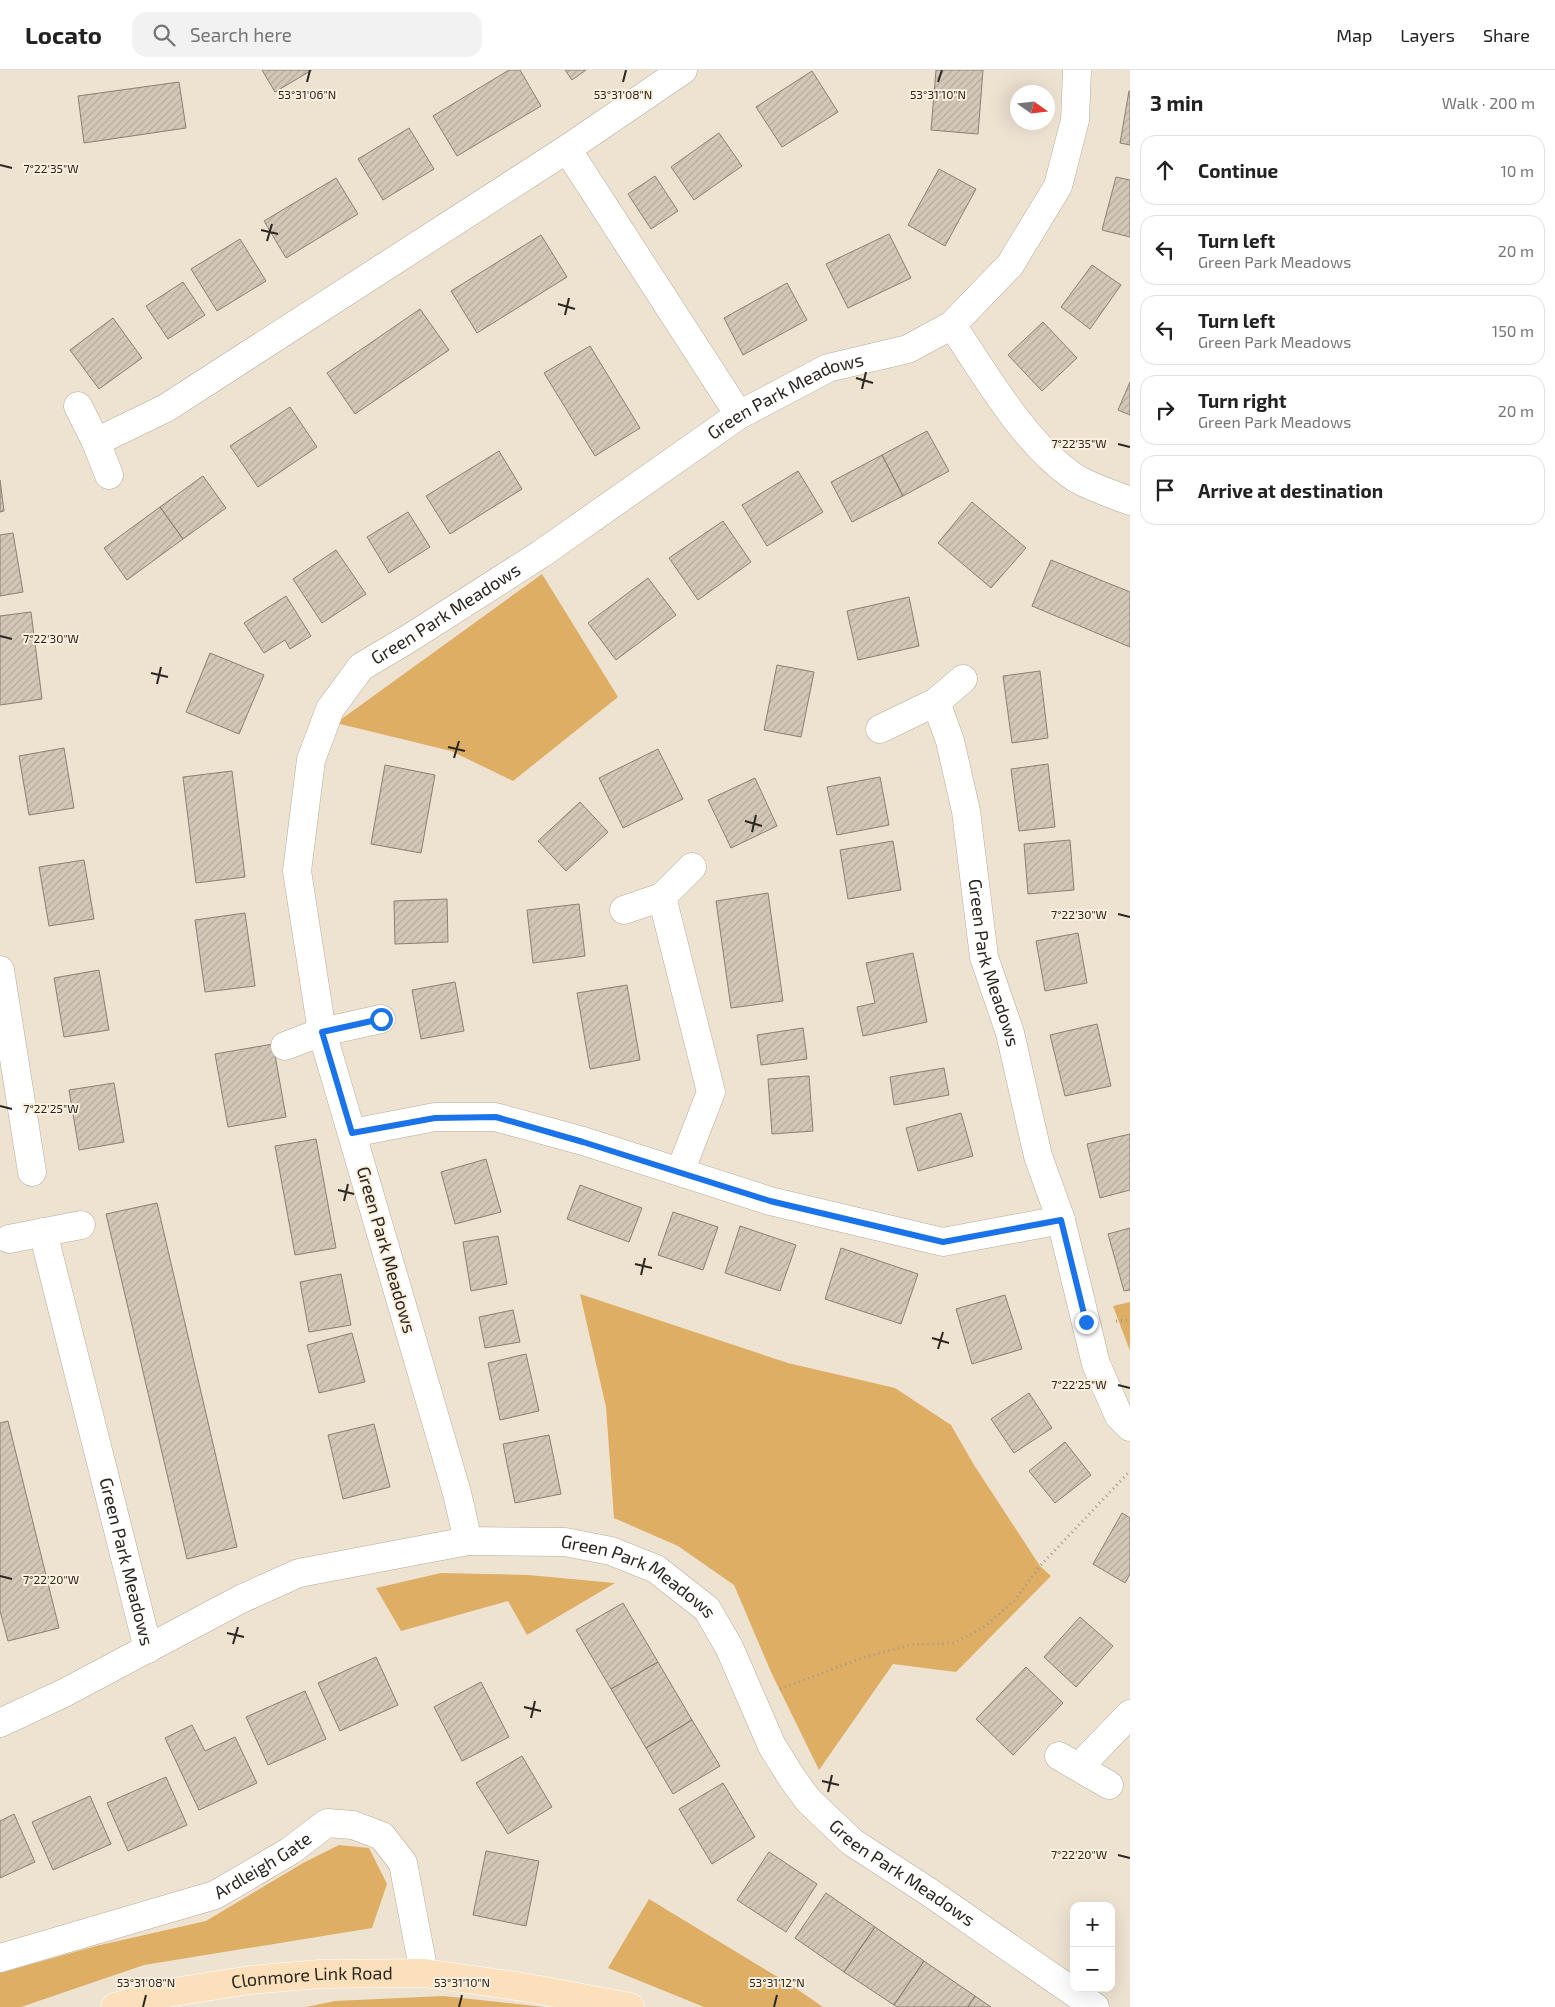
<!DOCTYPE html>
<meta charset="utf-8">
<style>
:root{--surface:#fff;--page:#f2f2f2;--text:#222;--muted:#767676;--line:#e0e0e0}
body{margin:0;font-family:"Exo 2",sans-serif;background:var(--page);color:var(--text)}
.controls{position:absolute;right:15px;bottom:15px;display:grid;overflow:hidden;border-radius:10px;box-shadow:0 5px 20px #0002}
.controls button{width:45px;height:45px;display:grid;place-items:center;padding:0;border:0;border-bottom:1px solid var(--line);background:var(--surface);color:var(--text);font:25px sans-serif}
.compass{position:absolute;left:1010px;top:15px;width:45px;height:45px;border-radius:50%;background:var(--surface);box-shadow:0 5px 20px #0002;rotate:104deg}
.stop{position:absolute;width:15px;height:15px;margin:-11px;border:4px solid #1a73e8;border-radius:50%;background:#fff}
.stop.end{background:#1a73e8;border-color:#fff;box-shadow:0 1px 5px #0008}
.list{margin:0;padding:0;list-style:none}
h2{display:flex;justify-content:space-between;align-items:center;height:65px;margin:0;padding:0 20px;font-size:21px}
h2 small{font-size:16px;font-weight:400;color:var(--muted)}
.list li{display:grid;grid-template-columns:32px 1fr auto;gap:15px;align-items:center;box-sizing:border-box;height:70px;margin:0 10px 10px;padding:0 10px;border:1px solid var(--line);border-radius:15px}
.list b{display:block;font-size:19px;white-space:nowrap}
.list p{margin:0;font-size:16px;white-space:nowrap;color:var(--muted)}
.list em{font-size:16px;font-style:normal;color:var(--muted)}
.icon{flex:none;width:28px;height:28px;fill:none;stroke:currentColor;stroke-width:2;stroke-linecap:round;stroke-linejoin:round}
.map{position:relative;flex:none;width:1130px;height:1937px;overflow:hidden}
header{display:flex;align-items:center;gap:30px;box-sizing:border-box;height:70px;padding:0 25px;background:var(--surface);border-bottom:1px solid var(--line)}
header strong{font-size:24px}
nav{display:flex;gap:28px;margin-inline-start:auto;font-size:18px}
.search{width:350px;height:45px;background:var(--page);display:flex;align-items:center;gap:12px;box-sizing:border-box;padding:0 18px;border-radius:15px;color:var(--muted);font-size:19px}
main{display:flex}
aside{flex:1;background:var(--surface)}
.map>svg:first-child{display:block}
.grass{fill:#dfae65}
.building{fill:url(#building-hatch);stroke:#8b8071}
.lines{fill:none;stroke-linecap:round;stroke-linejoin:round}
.minor-casing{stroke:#b6ab9b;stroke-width:29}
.major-casing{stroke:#fff;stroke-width:29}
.path{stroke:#a1988b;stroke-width:3;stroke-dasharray:1 4;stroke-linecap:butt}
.minor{stroke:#fff;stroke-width:28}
.major{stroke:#fbe0bb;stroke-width:28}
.route{stroke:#1a73e8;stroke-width:6}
.ticks{fill:none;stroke:#2b2620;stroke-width:2}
.labels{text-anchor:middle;stroke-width:4;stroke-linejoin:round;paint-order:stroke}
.street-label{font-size:18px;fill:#2b2620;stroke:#fbefde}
.ticks-label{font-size:12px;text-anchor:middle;fill:#2b2620;stroke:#fbefde;stroke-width:4;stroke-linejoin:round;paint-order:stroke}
</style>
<header>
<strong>Locato</strong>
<div class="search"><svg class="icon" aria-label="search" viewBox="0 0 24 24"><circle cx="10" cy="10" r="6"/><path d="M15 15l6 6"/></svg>Search here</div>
<nav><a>Map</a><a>Layers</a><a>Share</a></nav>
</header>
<main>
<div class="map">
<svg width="1130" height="1937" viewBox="0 0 1130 1937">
<defs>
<pattern id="building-hatch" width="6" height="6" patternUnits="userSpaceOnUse" patternTransform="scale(1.25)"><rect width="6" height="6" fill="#d3c7b7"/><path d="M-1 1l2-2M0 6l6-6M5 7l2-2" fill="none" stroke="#b5ab9d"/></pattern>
</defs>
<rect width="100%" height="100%" fill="#eee2d1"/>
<path class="grass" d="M542 504 618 627 513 711 451 681 336 653Z
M580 1224 788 1293 895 1318 951 1355 974 1395 1040 1496 1051 1506 956 1602 893 1594 819 1700 771 1602 734 1515 678 1476 614 1448 606 1337Z
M1130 1232V1281L1113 1236Z
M441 1503 528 1505 615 1513 527 1565 508 1531 401 1561 376 1518Z
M339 1775 369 1778 387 1814 372 1858 144 1895 21 1937H0V1903L96 1876 206 1851 303 1793Z
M649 1829 791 1915 823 1937H704L608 1898Z
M443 1926 544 1937H306L335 1931Z"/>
<path class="building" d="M262 0H312L275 22Z
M509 0H520L541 36 457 86 433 46Z
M565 0H586L572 10Z
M936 0H983L978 64 931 60Z
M812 1 838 42 782 77 756 37Z
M179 12 186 58 84 73 78 26Z
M1129 21H1130V75L1120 73Z
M409 58 434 99 383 130 358 89Z
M719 63 742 96 694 130 671 97Z
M939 99 976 119 945 176 908 155Z
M655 106 678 141 651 159 628 124Z
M1116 107 1130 110V167L1102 160Z
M336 108 358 144 286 188 264 151Z
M889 164 911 208 848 238 826 194Z
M541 165 567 207 477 263 451 221Z
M240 169 266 211 217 241 191 199Z
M1092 195 1121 215 1090 259 1061 237Z
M183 212 205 245 168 269 146 236Z
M787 213 807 250 743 285 724 248Z
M420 239 449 280 355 344 327 303Z
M113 248 142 288 99 319 70 280Z
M1043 252 1077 288 1042 321 1008 285Z
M590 276 640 358 595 386 544 303Z
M1130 312V345L1118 340Z
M290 337 317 377 258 417 230 376Z
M927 361 949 401 903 426 882 385Z
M499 381 522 419 450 464 426 426Z
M882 385 903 426 852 452 831 412Z
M798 401 823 442 767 476 742 435Z
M203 406 226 438 183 469 160 437Z
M0 410 4 441 0 442Z
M972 432 1026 478 991 518 938 473Z
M160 437 183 469 127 510 104 478Z
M408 442 430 477 389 503 367 467Z
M723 451 751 492 698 530 669 488Z
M13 463 23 522 0 526V465Z
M336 480 366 524 322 553 293 509Z
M1051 490 1130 522V577L1032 536Z
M648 508 676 545 616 590 588 553Z
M286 526 311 566 290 579 285 570 264 583 244 553Z
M909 527 919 576 858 590 847 541Z
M31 542 42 629 0 635V546Z
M210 583 264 605 239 664 186 642Z
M777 595 814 602 801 667 764 660Z
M1040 601 1048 668 1012 673 1003 606Z
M64 678 74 738 29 745 19 686Z
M658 679 683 729 623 758 599 708Z
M1048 694 1055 757 1019 761 1011 699Z
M385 695 435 705 421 783 371 774Z
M232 701 245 807 196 813 183 707Z
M880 707 889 755 837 765 827 717Z
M755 708 777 756 731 778 708 730Z
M580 732 608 762 566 801 538 771Z
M1070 770 1074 820 1028 824 1024 774Z
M893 771 901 820 848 829 840 780Z
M84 790 94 849 49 856 39 797Z
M768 823 783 931 731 938 716 831Z
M447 829 448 872 395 874 394 831Z
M579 834 585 886 533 893 527 840Z
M245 843 255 916 205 922 195 850Z
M1078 863 1087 913 1045 921 1036 871Z
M913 883 927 952 863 966 857 937 875 933 866 893Z
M99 900 109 960 64 967 54 908Z
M455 912 464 961 421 969 412 920Z
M627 915 640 990 590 999 577 923Z
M1097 954 1111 1016 1065 1026 1050 965Z
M803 958 807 989 761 995 757 965Z
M273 974 286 1047 228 1057 215 984Z
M944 998 949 1025 894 1035 890 1007Z
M809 1006 813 1061 772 1064 768 1009Z
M114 1013 124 1072 79 1080 69 1020Z
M961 1043 973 1086 918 1101 906 1058Z
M1130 1064V1120L1100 1128 1087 1074Z
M316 1069 336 1178 295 1185 275 1076Z
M486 1089 501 1142 455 1154 441 1102Z
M580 1115 642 1138 629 1172 567 1149Z
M157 1133 237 1477 187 1489 106 1144Z
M673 1142 718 1157 703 1200 658 1185Z
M740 1156 796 1175 780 1221 725 1203Z
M1130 1158V1220L1124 1221 1108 1164Z
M498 1166 507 1214 471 1221 463 1172Z
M841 1178 918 1204 901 1254 825 1229Z
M341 1204 351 1255 309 1262 300 1212Z
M1005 1225 1022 1279 972 1294 956 1239Z
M513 1240 520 1272 485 1278 479 1247Z
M352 1263 365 1312 319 1323 307 1275Z
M526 1284 539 1341 500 1350 488 1293Z
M1029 1323 1052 1358 1014 1383 991 1349Z
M8 1351 59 1558 8 1571 0 1541V1353Z
M374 1354 390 1417 343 1429 328 1365Z
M549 1365 561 1424 515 1433 503 1374Z
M1065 1372 1091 1405 1055 1433 1029 1401Z
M1122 1443 1130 1448V1504L1125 1513 1093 1494Z
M623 1533 658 1592 611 1619 576 1560Z
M1080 1547 1113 1576 1076 1617 1044 1587Z
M376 1587 398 1635 340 1661 318 1613Z
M658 1592 692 1650 646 1678 611 1619Z
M1026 1597 1063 1633 1013 1685 976 1649Z
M481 1612 509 1667 462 1691 434 1637Z
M305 1621 326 1669 268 1695 246 1647Z
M692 1650 720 1696 673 1724 646 1678Z
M192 1655 205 1681 235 1667 257 1713 199 1740 165 1668Z
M522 1686 552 1737 508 1764 476 1713Z
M166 1707 187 1755 128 1781 107 1733Z
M723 1713 755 1767 712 1794 679 1739Z
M90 1726 111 1774 53 1800 32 1752Z
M14 1744 35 1792 0 1808V1751Z
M486 1781 539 1791 526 1856 473 1845Z
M769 1782 817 1814 786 1862 737 1830Z
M826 1823 875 1857 844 1902 795 1868Z
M875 1857 924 1891 894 1935 844 1902Z
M924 1891 975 1926 968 1937H897L894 1935Z
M975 1926 991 1937H968Z"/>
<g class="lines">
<defs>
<g id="minor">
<path d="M567 79 739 345"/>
<path d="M952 255C985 304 1024 373 1074 407 1089 417 1113 424 1130 431"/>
<path d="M78 336 96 372 109 405"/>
<path d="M96 372 166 338 567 79 683 0"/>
<path id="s1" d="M936 632 950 671 966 741 984 887 1010 963 1038 1086 1061 1150 1096 1294 1119 1346 1130 1357"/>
<path d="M880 659 936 632 963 609"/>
<path d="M662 827 711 1022 680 1102"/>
<path d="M624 840 662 827 692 797"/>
<path d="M0 900 32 1102"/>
<path d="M285 976 322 962 381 949"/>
<path d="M352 1063 435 1047H495L583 1071 770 1131 943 1172 1061 1150"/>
<path id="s2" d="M43 1162 148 1579"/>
<path d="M9 1169 81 1155"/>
<path id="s3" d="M468 1471 457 1423 322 962 297 801 311 690 330 639 361 597 408 569 541 484 739 345 828 298 908 279 952 255 1010 195 1058 116 1075 50 1077 0"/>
<path id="s4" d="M0 1653 64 1623 241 1529 299 1503 468 1471 565 1472 611 1481 656 1499 707 1539 729 1577 772 1676 792 1708 808 1730 852 1772 929 1822 1095 1937"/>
<path d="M1059 1686 1109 1715"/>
<path d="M1079 1697 1130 1644"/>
<path id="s5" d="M0 1888 215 1825 290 1781 327 1753 353 1755 382 1766 403 1793 424 1903"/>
</g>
<g id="major">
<path id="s6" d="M115 1937 155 1925 250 1910 320 1904 424 1903 523 1917 630 1937"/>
</g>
</defs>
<use href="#minor" class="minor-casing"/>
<use href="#major" class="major-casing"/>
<path class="path" d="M1116 1251 1130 1250
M780 1619 862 1588 909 1575 953 1573 983 1558 1015 1530 1040 1496 1130 1401"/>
<use href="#minor" class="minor"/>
<use href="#major" class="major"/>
</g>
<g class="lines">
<path class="route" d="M381 949 322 962 352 1063 435 1048 496 1047 583 1072 770 1131 943 1172 1061 1150 1086 1252"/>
</g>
<path class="ticks" d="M307 12 310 0M623 12 626 0M938 12 942 0M0 95 12 98M261 160 278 164M267 171 272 154M558 234 575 239M565 245 569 228M856 308 873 313M862 319 866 302M1118 374 1130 377M0 566 12 569M151 603 168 607M157 614 161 597M448 677 465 681M454 688 459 671M745 751 762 756M752 762 756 745M1118 844 1130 847M0 1036 12 1039M338 1120 354 1124M344 1131 348 1114M635 1194 652 1198M641 1205 645 1188M932 1268 949 1273M938 1279 943 1262M1118 1315 1130 1318M0 1506 12 1509M227 1563 244 1567M233 1574 238 1557M524 1637 541 1641M531 1648 535 1631M822 1711 839 1715M828 1722 832 1705M1118 1785 1130 1788M143 1937 146 1925M459 1937 462 1925M774 1937 777 1925"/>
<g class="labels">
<g class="street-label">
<text dy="6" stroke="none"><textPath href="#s3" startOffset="1416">Green Park Meadows</textPath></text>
<text dy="6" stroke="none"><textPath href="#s3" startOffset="1011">Green Park Meadows</textPath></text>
<text dy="6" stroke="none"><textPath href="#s1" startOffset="268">Green Park Meadows</textPath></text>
<text transform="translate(386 1180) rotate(74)" y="6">Green Park Meadows</text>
<text dy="6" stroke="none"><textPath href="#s2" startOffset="340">Green Park Meadows</textPath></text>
<text dy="6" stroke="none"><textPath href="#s4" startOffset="686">Green Park Meadows</textPath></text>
<text dy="6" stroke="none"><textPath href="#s5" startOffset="280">Ardleigh Gate</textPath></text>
<text dy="6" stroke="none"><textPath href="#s4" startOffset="1100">Green Park Meadows</textPath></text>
<text dy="6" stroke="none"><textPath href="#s6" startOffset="200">Clonmore Link Road</textPath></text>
</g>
</g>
<g class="ticks-label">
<text x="307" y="29">53°31'06"N</text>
<text x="623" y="29">53°31'08"N</text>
<text x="938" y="29">53°31'10"N</text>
<text x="51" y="103">7°22'35"W</text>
<text x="1079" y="378">7°22'35"W</text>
<text x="51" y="573">7°22'30"W</text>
<text x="1079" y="849">7°22'30"W</text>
<text x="51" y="1043">7°22'25"W</text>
<text x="1079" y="1319">7°22'25"W</text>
<text x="51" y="1514">7°22'20"W</text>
<text x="1079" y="1789">7°22'20"W</text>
<text x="146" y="1917">53°31'08"N</text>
<text x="462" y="1917">53°31'10"N</text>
<text x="777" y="1917">53°31'12"N</text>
</g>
</svg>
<div class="controls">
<button>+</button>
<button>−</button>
</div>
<svg class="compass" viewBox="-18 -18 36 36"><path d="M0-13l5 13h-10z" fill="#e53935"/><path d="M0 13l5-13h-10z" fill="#767676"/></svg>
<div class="stop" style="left:381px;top:949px"></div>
<div class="stop end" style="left:1086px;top:1252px"></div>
</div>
<aside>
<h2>3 min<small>Walk · 200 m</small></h2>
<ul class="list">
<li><svg class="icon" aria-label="ahead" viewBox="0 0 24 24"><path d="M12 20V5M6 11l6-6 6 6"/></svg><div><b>Continue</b></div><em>10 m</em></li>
<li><svg class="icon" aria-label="left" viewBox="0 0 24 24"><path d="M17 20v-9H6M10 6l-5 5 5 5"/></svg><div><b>Turn left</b><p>Green Park Meadows</p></div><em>20 m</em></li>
<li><svg class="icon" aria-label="left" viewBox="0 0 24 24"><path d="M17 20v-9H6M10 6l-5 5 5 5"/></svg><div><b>Turn left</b><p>Green Park Meadows</p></div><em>150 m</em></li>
<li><svg class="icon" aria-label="right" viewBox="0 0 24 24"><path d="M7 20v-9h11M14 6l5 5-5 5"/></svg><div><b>Turn right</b><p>Green Park Meadows</p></div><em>20 m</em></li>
<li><svg class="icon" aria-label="arrive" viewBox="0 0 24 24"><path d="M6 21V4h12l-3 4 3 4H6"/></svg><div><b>Arrive at destination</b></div></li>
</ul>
</aside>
</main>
